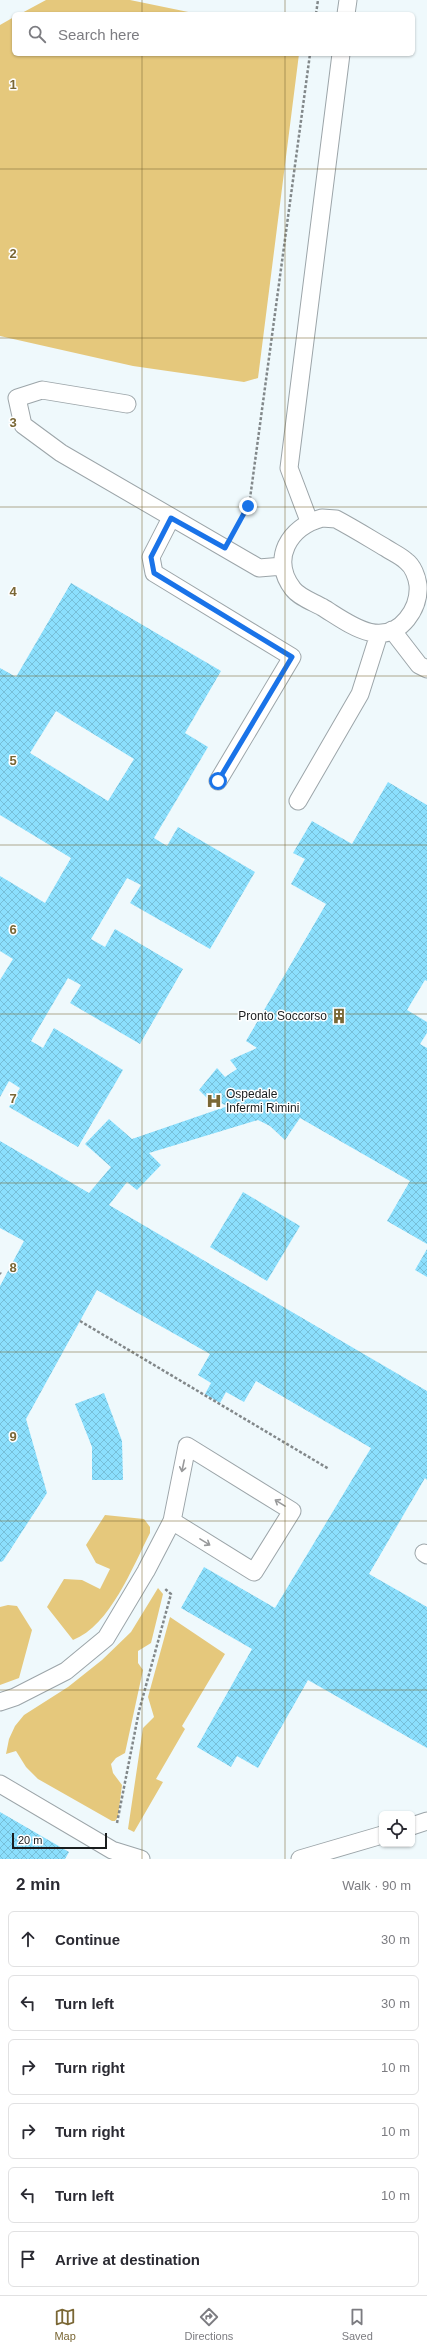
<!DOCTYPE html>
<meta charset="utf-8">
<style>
:root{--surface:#fff;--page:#f7f7f7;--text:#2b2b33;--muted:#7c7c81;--line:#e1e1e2;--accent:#7a6735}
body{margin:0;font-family:Arial,sans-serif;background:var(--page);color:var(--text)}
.controls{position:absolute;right:12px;bottom:12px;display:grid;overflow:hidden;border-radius:6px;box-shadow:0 1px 3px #0004}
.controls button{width:36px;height:36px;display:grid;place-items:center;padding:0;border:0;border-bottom:1px solid var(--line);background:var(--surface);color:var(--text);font:20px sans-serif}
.scale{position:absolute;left:12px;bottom:10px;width:95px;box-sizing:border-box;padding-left:4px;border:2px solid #1a1d1e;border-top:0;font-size:11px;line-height:14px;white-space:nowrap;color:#1a1d1e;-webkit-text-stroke:3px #fff;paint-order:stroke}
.stop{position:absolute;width:12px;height:12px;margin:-9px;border:3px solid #1a73e8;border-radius:50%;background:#fff}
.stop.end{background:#1a73e8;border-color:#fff;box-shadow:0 1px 4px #0008}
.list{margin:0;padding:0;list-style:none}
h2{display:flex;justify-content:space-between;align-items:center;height:52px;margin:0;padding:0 16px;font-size:17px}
h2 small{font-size:13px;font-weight:400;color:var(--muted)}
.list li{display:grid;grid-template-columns:26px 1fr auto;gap:12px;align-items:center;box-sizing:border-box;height:56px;margin:0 8px 8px;padding:0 8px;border:1px solid var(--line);border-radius:6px}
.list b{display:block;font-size:15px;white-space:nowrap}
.list em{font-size:13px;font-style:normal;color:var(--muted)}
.icon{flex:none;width:22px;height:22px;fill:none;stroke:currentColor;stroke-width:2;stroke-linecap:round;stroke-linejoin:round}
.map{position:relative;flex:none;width:427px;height:1859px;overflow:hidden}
.search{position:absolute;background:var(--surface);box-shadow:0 1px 3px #0004;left:12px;right:12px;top:12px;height:44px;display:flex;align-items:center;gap:10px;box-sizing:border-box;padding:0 14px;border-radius:6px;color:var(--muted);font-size:15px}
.sheet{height:436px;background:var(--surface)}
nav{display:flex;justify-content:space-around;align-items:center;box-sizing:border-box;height:56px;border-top:1px solid var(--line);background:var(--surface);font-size:11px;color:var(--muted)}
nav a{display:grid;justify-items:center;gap:2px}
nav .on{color:var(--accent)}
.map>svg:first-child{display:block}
.green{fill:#e5c87c}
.building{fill:url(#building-cross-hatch);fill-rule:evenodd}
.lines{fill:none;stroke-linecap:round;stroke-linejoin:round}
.service-casing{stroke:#9ca5a9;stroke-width:19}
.path{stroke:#82888a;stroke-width:2.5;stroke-dasharray:3 2;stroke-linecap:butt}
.service{stroke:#fff;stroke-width:17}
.oneway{stroke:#98999a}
.route{stroke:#1a73e8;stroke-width:5}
.grid{fill:none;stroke:#7a6735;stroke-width:1;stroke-opacity:0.55}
.labels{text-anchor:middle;stroke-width:3;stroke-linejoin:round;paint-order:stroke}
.poi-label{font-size:12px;fill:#1a1d1e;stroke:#fff;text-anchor:end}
.grid-label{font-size:13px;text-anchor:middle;font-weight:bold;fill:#7a6735;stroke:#fff;stroke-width:3;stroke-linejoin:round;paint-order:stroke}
</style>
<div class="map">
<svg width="427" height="1859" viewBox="0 0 427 1859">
<defs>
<pattern id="building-cross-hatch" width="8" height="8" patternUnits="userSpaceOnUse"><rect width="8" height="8" fill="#8bdffd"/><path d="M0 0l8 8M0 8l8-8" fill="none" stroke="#77bfd8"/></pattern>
</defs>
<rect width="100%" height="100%" fill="#eff9fc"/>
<path class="green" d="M46 0H130L198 14H20Z
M14 17V54H299L258 378 244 382 133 366 0 336V25Z
M105 1515 144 1519 150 1527V1533C133 1566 110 1626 73 1640L47 1607 64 1579 82 1580 100 1589 110 1569 96 1563 86 1545Z
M158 1588 163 1594 151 1643 138 1651V1663L143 1670 125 1753 116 1758 111 1764 113 1773 122 1785 118 1817 115 1821H112L38 1779 26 1767 16 1751 6 1754 9 1739 15 1726 24 1715 68 1687 102 1660 131 1632Z
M8 1605 17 1606 32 1630 19 1678 0 1685V1607Z
M170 1617 225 1654 182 1726 185 1729 156 1779 163 1782 134 1832 128 1829 143 1728 154 1717 148 1697Z"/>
<path class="building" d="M71 583 221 671 185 733 208 747 154 838 167 846 178 827 255 872 210 949 130 903 141 885 127 878 91 939 105 947 115 929 183 969 140 1044 70 1003 81 985 68 978 31 1041 43 1048 54 1028 123 1070 78 1147 9 1107 20 1088 9 1081 0 1097V980L13 959 0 951V876L45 903 71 858 0 815V668L16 677ZM56 711 134 759 108 801 30 753Z
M388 782 427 805V981L425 980 407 1010 427 1022V1033L420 1044 427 1048V1244L387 1221 410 1181 300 1118 285 1140 270 1126 258 1120 149 1153 161 1165 137 1190 127 1182 109 1205 427 1391V1480L425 1478 369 1574 427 1607V1748L308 1680 258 1768 237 1756 231 1767 197 1747 252 1649 181 1608 204 1567 275 1608 371 1448 256 1381 244 1402 226 1392 220 1403 205 1394 211 1383 198 1375 210 1354 97 1290 26 1419 47 1493 3 1561 0 1562V1286L24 1241 0 1228V1141L89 1193 111 1167 85 1144 109 1119 132 1139 228 1106 207 1098 199 1090 217 1068 225 1077 237 1069 230 1060 257 1048 246 1041 326 904 291 884 305 859 293 853 312 821 352 844Z
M243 1192 300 1226 267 1281 210 1247Z
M427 1249V1277L415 1270Z
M104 1393 122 1441 123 1480H92V1447L75 1404Z
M0 1812 69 1852 65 1859H0Z"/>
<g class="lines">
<defs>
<path id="service" d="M346 14 348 0
M127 404 42 390 17 398 23 425 61 453 259 568 283 566
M171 518 151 557 154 573 292 657 218 781
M322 518 336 519C353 528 369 538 386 548 392 552 401 556 406 561 413 566 417 577 418 585 419 597 415 609 407 619 381 651 347 622 322 607 313 602 299 597 293 589 270 559 289 527 322 518Z
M309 521 289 468 341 54
M392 630 419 665 427 669
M298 801 360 694 379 634
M424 1553 427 1555
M0 1702 15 1697 66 1671 106 1638 146 1571 172 1521 187 1446 292 1511 254 1572 172 1521
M0 1784 112 1850 141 1859
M412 1826 427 1821
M300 1859 382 1835"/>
</defs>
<use href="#service" class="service-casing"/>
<path class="path" d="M316 14 318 0
M237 526 249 506 310 54
M0 1273 1 1274
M80 1321 329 1469
M117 1823 139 1711 171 1594 164 1588"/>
<use href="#service" class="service"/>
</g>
<defs><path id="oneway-shaft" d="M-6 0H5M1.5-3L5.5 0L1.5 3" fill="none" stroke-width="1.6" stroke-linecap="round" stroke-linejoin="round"/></defs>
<g class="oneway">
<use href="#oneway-shaft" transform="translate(183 1466) rotate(102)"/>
<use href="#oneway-shaft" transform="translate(280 1503) rotate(-148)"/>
<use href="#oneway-shaft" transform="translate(205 1542) rotate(32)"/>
</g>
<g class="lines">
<path class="route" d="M218 781 292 657 154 573 151 557 171 518 225 548 248 506"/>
</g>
<path class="grid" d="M142 0V14M285 0V14M142 54V1859M285 54V1859M0 169H427M0 338H427M0 507H427M0 676H427M0 845H427M0 1014H427M0 1183H427M0 1352H427M0 1521H427M0 1690H427"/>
<defs>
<symbol id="building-bare" viewBox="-9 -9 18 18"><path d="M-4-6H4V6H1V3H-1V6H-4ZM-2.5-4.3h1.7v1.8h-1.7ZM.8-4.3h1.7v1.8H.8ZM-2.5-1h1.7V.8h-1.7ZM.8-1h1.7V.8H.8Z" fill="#7a6735" stroke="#fff" stroke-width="2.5" paint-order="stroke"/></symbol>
<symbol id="hospital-bare" viewBox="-9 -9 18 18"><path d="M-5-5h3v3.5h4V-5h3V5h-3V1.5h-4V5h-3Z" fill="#7a6735" stroke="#fff" stroke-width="2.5" paint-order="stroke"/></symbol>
</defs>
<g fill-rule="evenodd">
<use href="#building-bare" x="328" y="1005" width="22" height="22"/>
<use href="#hospital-bare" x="203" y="1090" width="22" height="22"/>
</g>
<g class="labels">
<g class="poi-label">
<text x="327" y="1020">Pronto Soccorso</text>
<text x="226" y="1098" text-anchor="start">Ospedale<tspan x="226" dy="14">Infermi Rimini</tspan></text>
</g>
</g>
<g class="grid-label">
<text x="13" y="89">1</text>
<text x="13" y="258">2</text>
<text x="13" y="427">3</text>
<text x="13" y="596">4</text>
<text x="13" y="765">5</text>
<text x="13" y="934">6</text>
<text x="13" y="1103">7</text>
<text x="13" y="1272">8</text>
<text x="13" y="1441">9</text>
</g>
</svg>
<div class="controls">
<button><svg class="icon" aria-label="locate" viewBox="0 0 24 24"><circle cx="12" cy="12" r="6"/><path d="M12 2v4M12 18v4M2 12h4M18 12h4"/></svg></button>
</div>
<div class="scale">20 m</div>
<div class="stop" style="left:218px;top:781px"></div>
<div class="stop end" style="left:248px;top:506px"></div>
<div class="search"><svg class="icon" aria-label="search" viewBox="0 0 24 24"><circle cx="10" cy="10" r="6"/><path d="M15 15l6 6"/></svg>Search here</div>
</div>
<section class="sheet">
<h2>2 min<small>Walk · 90 m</small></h2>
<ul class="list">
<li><svg class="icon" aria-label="ahead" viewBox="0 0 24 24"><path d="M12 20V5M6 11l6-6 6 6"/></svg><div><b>Continue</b></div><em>30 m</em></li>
<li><svg class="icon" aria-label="left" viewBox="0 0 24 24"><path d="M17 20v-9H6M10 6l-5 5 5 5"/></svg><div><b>Turn left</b></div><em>30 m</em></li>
<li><svg class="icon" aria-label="right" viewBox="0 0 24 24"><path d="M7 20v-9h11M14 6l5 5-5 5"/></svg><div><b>Turn right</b></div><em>10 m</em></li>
<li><svg class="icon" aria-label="right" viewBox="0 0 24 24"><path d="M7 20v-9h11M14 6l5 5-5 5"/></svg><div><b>Turn right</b></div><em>10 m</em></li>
<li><svg class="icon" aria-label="left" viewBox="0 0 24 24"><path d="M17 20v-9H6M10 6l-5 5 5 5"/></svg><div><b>Turn left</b></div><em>10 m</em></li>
<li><svg class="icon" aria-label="arrive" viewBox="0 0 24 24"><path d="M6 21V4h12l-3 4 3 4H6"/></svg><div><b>Arrive at destination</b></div></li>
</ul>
</section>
<nav>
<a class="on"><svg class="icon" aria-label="map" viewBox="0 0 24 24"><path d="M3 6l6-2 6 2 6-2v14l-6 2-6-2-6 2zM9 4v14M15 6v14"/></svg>Map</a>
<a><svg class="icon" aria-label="directions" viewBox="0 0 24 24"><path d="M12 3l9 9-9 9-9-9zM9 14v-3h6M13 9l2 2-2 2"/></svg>Directions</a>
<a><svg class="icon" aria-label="saved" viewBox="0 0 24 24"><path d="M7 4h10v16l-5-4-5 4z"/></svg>Saved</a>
</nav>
